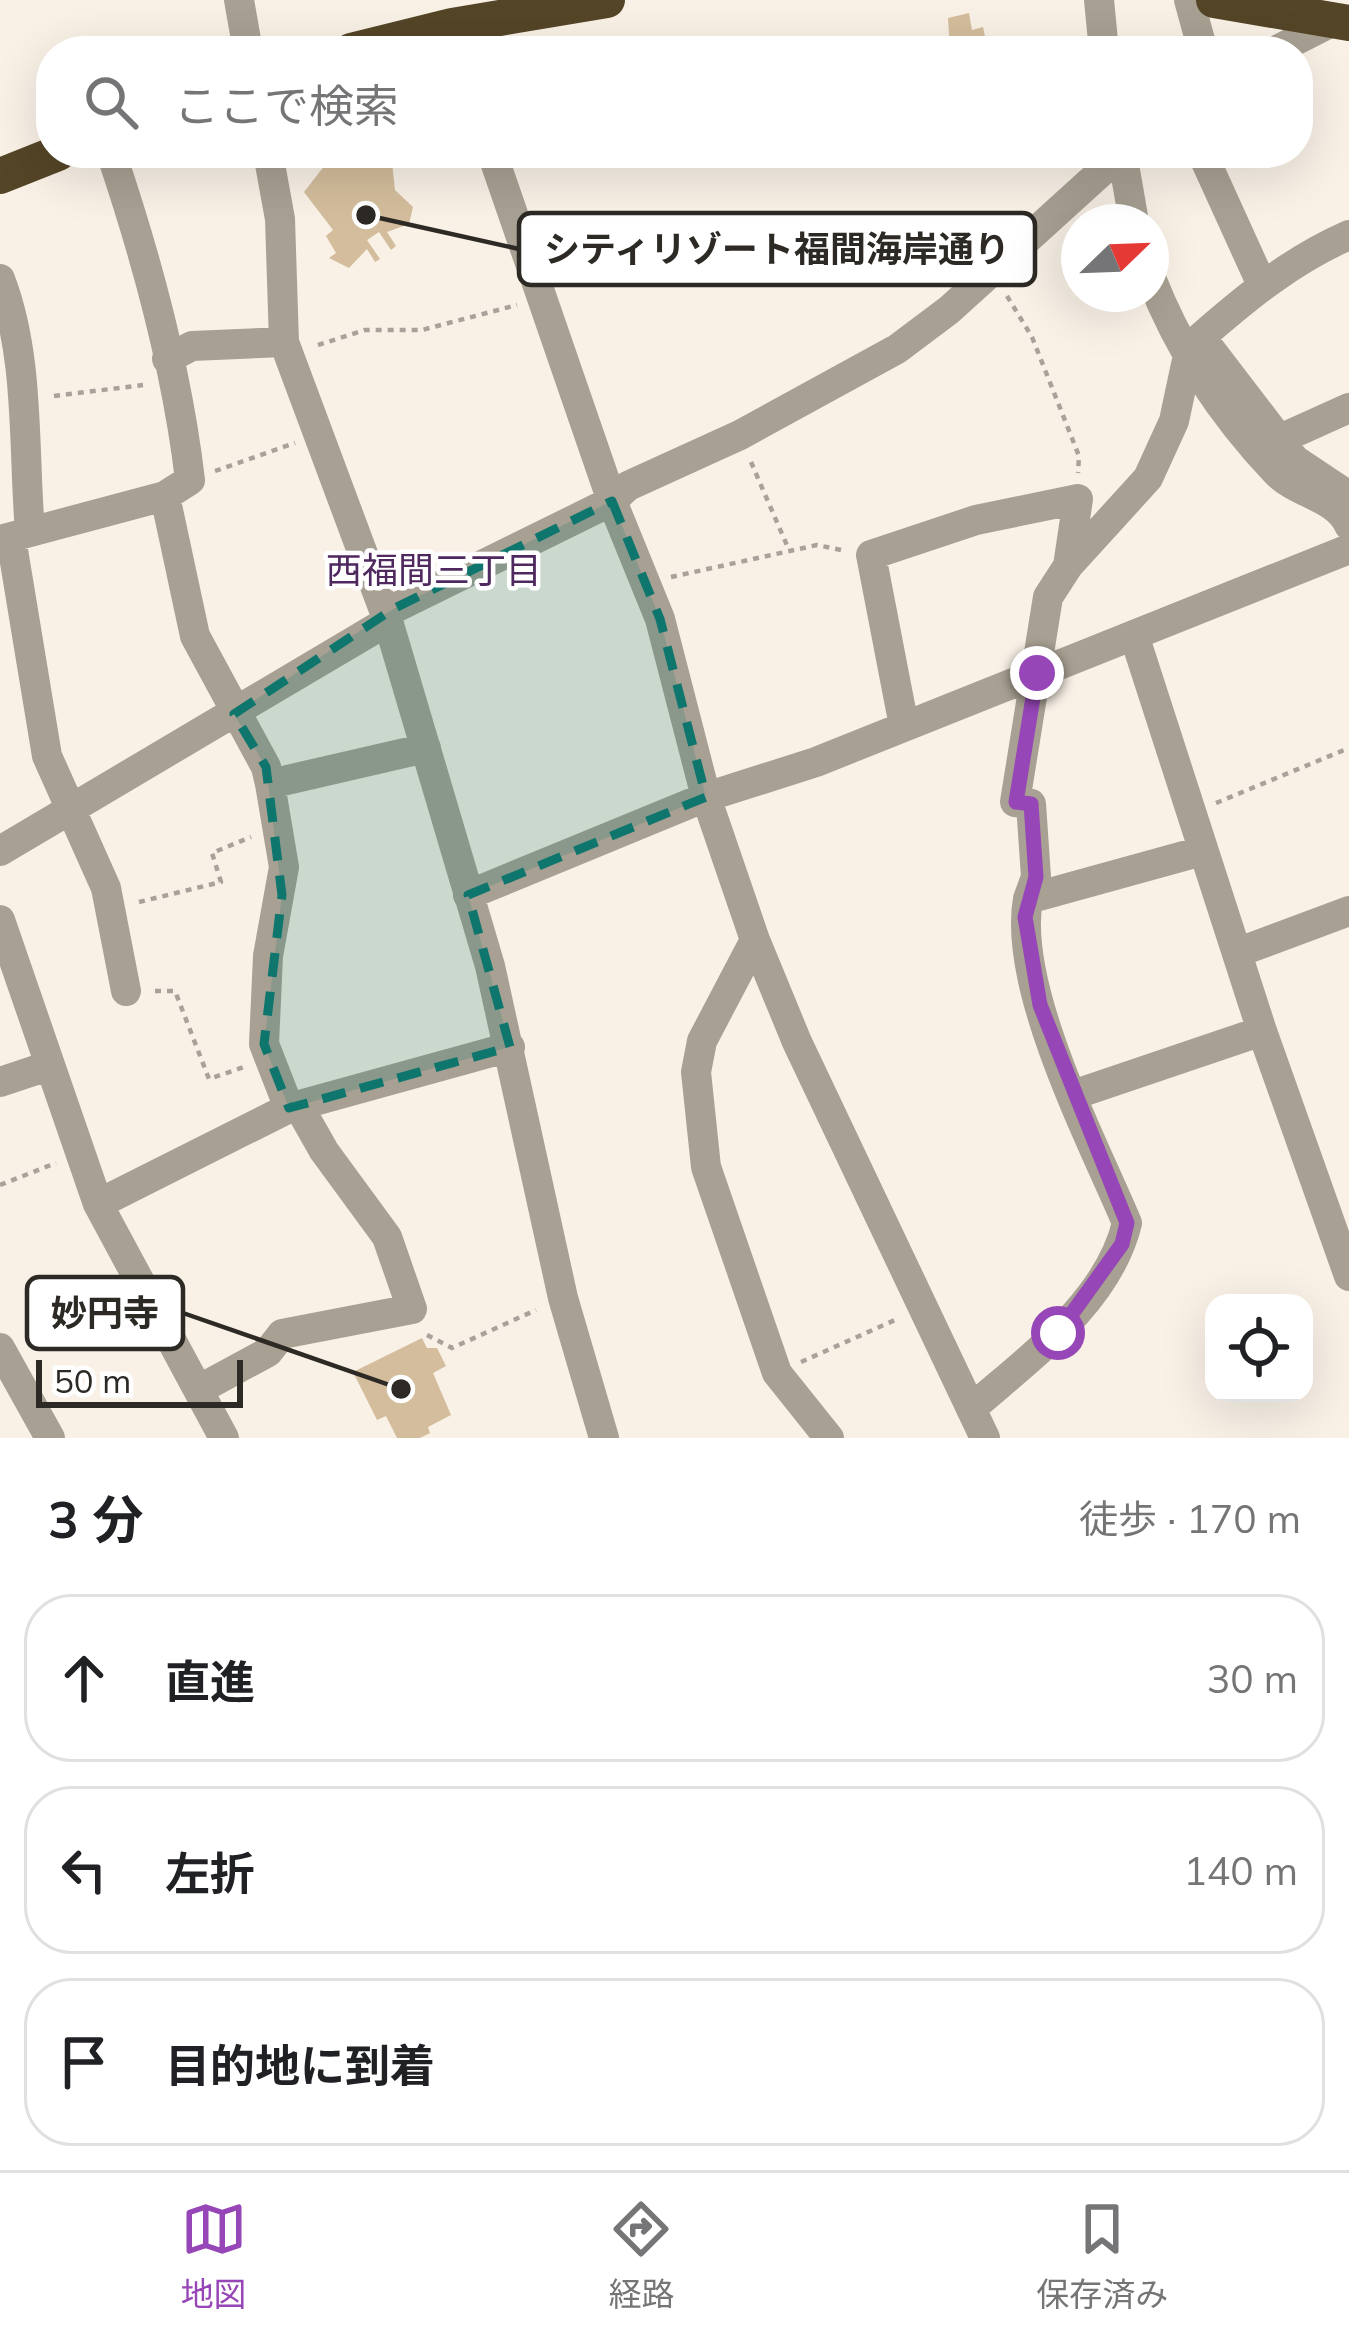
<!DOCTYPE html>
<html lang="ja">
<meta charset="utf-8">
<style>
:root{--surface:#fff;--page:#f6f6f6;--text:#202124;--muted:#757577;--line:#e0e0e0;--accent:#9646b6}
body{margin:0;font-family:Mulish,"Noto Sans JP",sans-serif;background:var(--page);color:var(--text)}
.controls{position:absolute;right:36px;bottom:36px;display:grid;overflow:hidden;border-radius:24px;box-shadow:0 12px 48px #0002}
.controls button{width:108px;height:108px;display:grid;place-items:center;padding:0;border:0;border-bottom:3px solid var(--line);background:var(--surface);color:var(--text);font:60px sans-serif}
.compass{position:absolute;left:1061px;top:204px;width:108px;height:108px;border-radius:50%;background:var(--surface);box-shadow:0 12px 48px #0002;rotate:67deg}
.scale{position:absolute;left:36px;bottom:30px;width:207px;box-sizing:border-box;padding-left:12px;border:6px solid #2d2a25;border-top:0;font-size:33px;line-height:42px;white-space:nowrap;color:#2d2a25;-webkit-text-stroke:9px #fff;paint-order:stroke}
.stop{position:absolute;width:36px;height:36px;margin:-27px;border:9px solid #9646b6;border-radius:50%;background:#fff}
.stop.end{background:#9646b6;border-color:#fff;box-shadow:0 3px 12px #0008}
.list{margin:0;padding:0;list-style:none}
h2{display:flex;justify-content:space-between;align-items:center;height:156px;margin:0;padding:0 48px;font-size:51px}
h2 small{font-size:39px;font-weight:400;color:var(--muted)}
.list li{display:grid;grid-template-columns:78px 1fr auto;gap:36px;align-items:center;box-sizing:border-box;height:168px;margin:0 24px 24px;padding:0 24px;border:3px solid var(--line);border-radius:48px}
.list b{display:block;font-size:45px;white-space:nowrap}
.list em{font-size:39px;font-style:normal;color:var(--muted)}
.icon{flex:none;width:66px;height:66px;fill:none;stroke:currentColor;stroke-width:2;stroke-linecap:round;stroke-linejoin:round}
.map{position:relative;flex:none;width:1349px;height:1438px;overflow:hidden}
.search{position:absolute;background:var(--surface);box-shadow:0 12px 48px #0002;left:36px;right:36px;top:36px;height:132px;display:flex;align-items:center;gap:30px;box-sizing:border-box;padding:0 42px;border-radius:48px;color:var(--muted);font-size:45px}
.sheet{height:732px;background:var(--surface)}
nav{display:flex;justify-content:space-around;align-items:center;box-sizing:border-box;height:168px;border-top:3px solid var(--line);background:var(--surface);font-size:33px;color:var(--muted)}
nav a{display:grid;justify-items:center;gap:6px}
nav .on{color:var(--accent)}
.map>svg:first-child{display:block}
.building{fill:#d3bd9c}
.lines{fill:none;stroke-linecap:round;stroke-linejoin:round}
.path{stroke:#a8a29a;stroke-width:4.5;stroke-dasharray:6 6;stroke-linecap:butt}
.minor{stroke:#a8a092;stroke-width:30}
.highway{stroke:#554527;stroke-width:36}
.route{stroke:#9646b6;stroke-width:15}
.marked{fill:#0f766e;fill-opacity:0.2;stroke:#0f766e;stroke-width:9;stroke-dasharray:24 15;stroke-linejoin:round}
.labels{text-anchor:middle;stroke-width:9;stroke-linejoin:round;paint-order:stroke}
.neighbourhood-label{font-size:36px;fill:#4e285e;stroke:#fff}
.leader{fill:none;stroke:#2d2a25;stroke-width:4.5}
.callout-dot{fill:#2d2a25;stroke:#fff;stroke-width:4.5}
.callout{fill:#fff;stroke:#2d2a25;stroke-width:4.5}
.callout-label{font-size:36px;text-anchor:middle;font-weight:bold;fill:#2d2a25}
</style>
<div class="map">
<svg width="1349" height="1438" viewBox="0 0 1349 1438">
<rect width="100%" height="100%" fill="#f9f1e6"/>
<path class="building" d="M969 13 972 30 983 27 988 51H950L948 18Z
M357 153H391L395 190 413 207 409 224 387 232 396 246 391 250 379 232 367 240 380 259 375 262 367 249 349 268 329 258 336 253 326 236 333 230 304 192 325 165Z
M422 1338 427 1348H437L446 1366 433 1373 451 1415 428 1427 430 1433 420 1438H397L386 1416 377 1420 353 1372Z"/>
<g class="lines">
<path class="path" d="M1007 296 1032 337 1079 456 1078 473
M318 345 365 330H422L517 305
M54 396 143 385
M751 462 789 550
M215 471 295 443
M671 577 817 545 841 550
M1216 803 1349 748
M139 902 221 882 212 853 251 837
M155 991H175L209 1079 244 1067
M0 1185 56 1163
M427 1335 452 1348 536 1310
M801 1362 895 1320"/>
<path class="minor" d="M239 0 248 51
M1099 0 1104 51
M1189 0 1203 51
M1275 51 1336 20
M268 153 280 219 284 342 388 621 490 966 563 1298 604 1438
M492 153 612 501 660 619 706 797 755 940 797 1042 985 1438
M1122 153 1134 222
M1202 153 1262 285
M1349 235C1292 260 1248 296 1201 337L1295 460 1349 496
M1151 278C1180 352 1221 414 1276 472 1297 494 1337 497 1349 525
M0 279C30 357 23 447 30 532
M167 359 192 346 284 342
M1278 440 1349 408
M165 496 195 636 266 767 270 784 426 748
M11 538 47 756 106 888 126 991
M0 540 165 496 190 480C177 369 147 259 111 153
M1134 635 1262 1031 1349 1276
M904 726 871 555 976 520 1078 499 1068 566
M270 784 284 867 268 956 264 1044 289 1108
M0 851 388 621 393 609 612 501 628 486 740 435 897 349 949 310 1122 153
M468 895 706 797 816 762 1349 549
M1028 899 1036 877 1031 804 1015 802 1048 597 1068 566 1148 478 1174 421 1187 360
M0 920 98 1204 224 1438
M755 940 702 1041 696 1072 706 1167 777 1373 829 1438
M1239 952 1349 911
M0 1082 48 1066
M1073 1095 1262 1031
M98 1204 289 1108 510 1047
M0 1348 50 1438
M200 1389 268 1352 282 1334 412 1309 387 1237 324 1151 298 1105
M971 1409C1029 1358 1108 1302 1127 1223 1092 1140 1012 987 1028 899L1202 851"/>
<path class="highway" d="M1214 0 1349 23
M351 51 452 26 607 0
M0 176 58 153"/>
</g>
<g class="lines">
<path class="route" d="M1037 673 1016 802 1031 804 1036 877 1025 917 1040 1005 1127 1223 1122 1244 1058 1333"/>
</g>
<path class="marked" d="M612 501 660 619 706 797 468 895 510 1047 289 1108 264 1044 282 895 266 767 234 714 393 609Z"/>
<g class="labels">
<g class="neighbourhood-label">
<text x="434" y="583">西福間三丁目</text>
</g>
</g>
<path class="leader" d="M366 215L519 249M401 1389L183 1313"/>
<g class="callout-dot">
<circle cx="366" cy="215" r="12"/>
<circle cx="401" cy="1389" r="12"/>
</g>
<g class="callout">
<rect x="519" y="213" width="516" height="72" rx="12"/>
<rect x="27" y="1277" width="156" height="72" rx="12"/>
</g>
<g class="callout-label">
<text x="777" y="262">シティリゾート福間海岸通り</text>
<text x="105" y="1326">妙円寺</text>
</g>
</svg>
<div class="controls">
<button><svg class="icon" aria-label="locate" viewBox="0 0 24 24"><circle cx="12" cy="12" r="6"/><path d="M12 2v4M12 18v4M2 12h4M18 12h4"/></svg></button>
</div>
<svg class="compass" viewBox="-18 -18 36 36"><path d="M0-13l5 13h-10z" fill="#e53935"/><path d="M0 13l5-13h-10z" fill="#757577"/></svg>
<div class="scale">50 m</div>
<div class="stop" style="left:1058px;top:1333px"></div>
<div class="stop end" style="left:1037px;top:673px"></div>
<div class="search"><svg class="icon" aria-label="search" viewBox="0 0 24 24"><circle cx="10" cy="10" r="6"/><path d="M15 15l6 6"/></svg>ここで検索</div>
</div>
<section class="sheet">
<h2>3 分<small>徒歩 · 170 m</small></h2>
<ul class="list">
<li><svg class="icon" aria-label="ahead" viewBox="0 0 24 24"><path d="M12 20V5M6 11l6-6 6 6"/></svg><div><b>直進</b></div><em>30 m</em></li>
<li><svg class="icon" aria-label="left" viewBox="0 0 24 24"><path d="M17 20v-9H6M10 6l-5 5 5 5"/></svg><div><b>左折</b></div><em>140 m</em></li>
<li><svg class="icon" aria-label="arrive" viewBox="0 0 24 24"><path d="M6 21V4h12l-3 4 3 4H6"/></svg><div><b>目的地に到着</b></div></li>
</ul>
</section>
<nav>
<a class="on"><svg class="icon" aria-label="map" viewBox="0 0 24 24"><path d="M3 6l6-2 6 2 6-2v14l-6 2-6-2-6 2zM9 4v14M15 6v14"/></svg>地図</a>
<a><svg class="icon" aria-label="directions" viewBox="0 0 24 24"><path d="M12 3l9 9-9 9-9-9zM9 14v-3h6M13 9l2 2-2 2"/></svg>経路</a>
<a><svg class="icon" aria-label="saved" viewBox="0 0 24 24"><path d="M7 4h10v16l-5-4-5 4z"/></svg>保存済み</a>
</nav>
